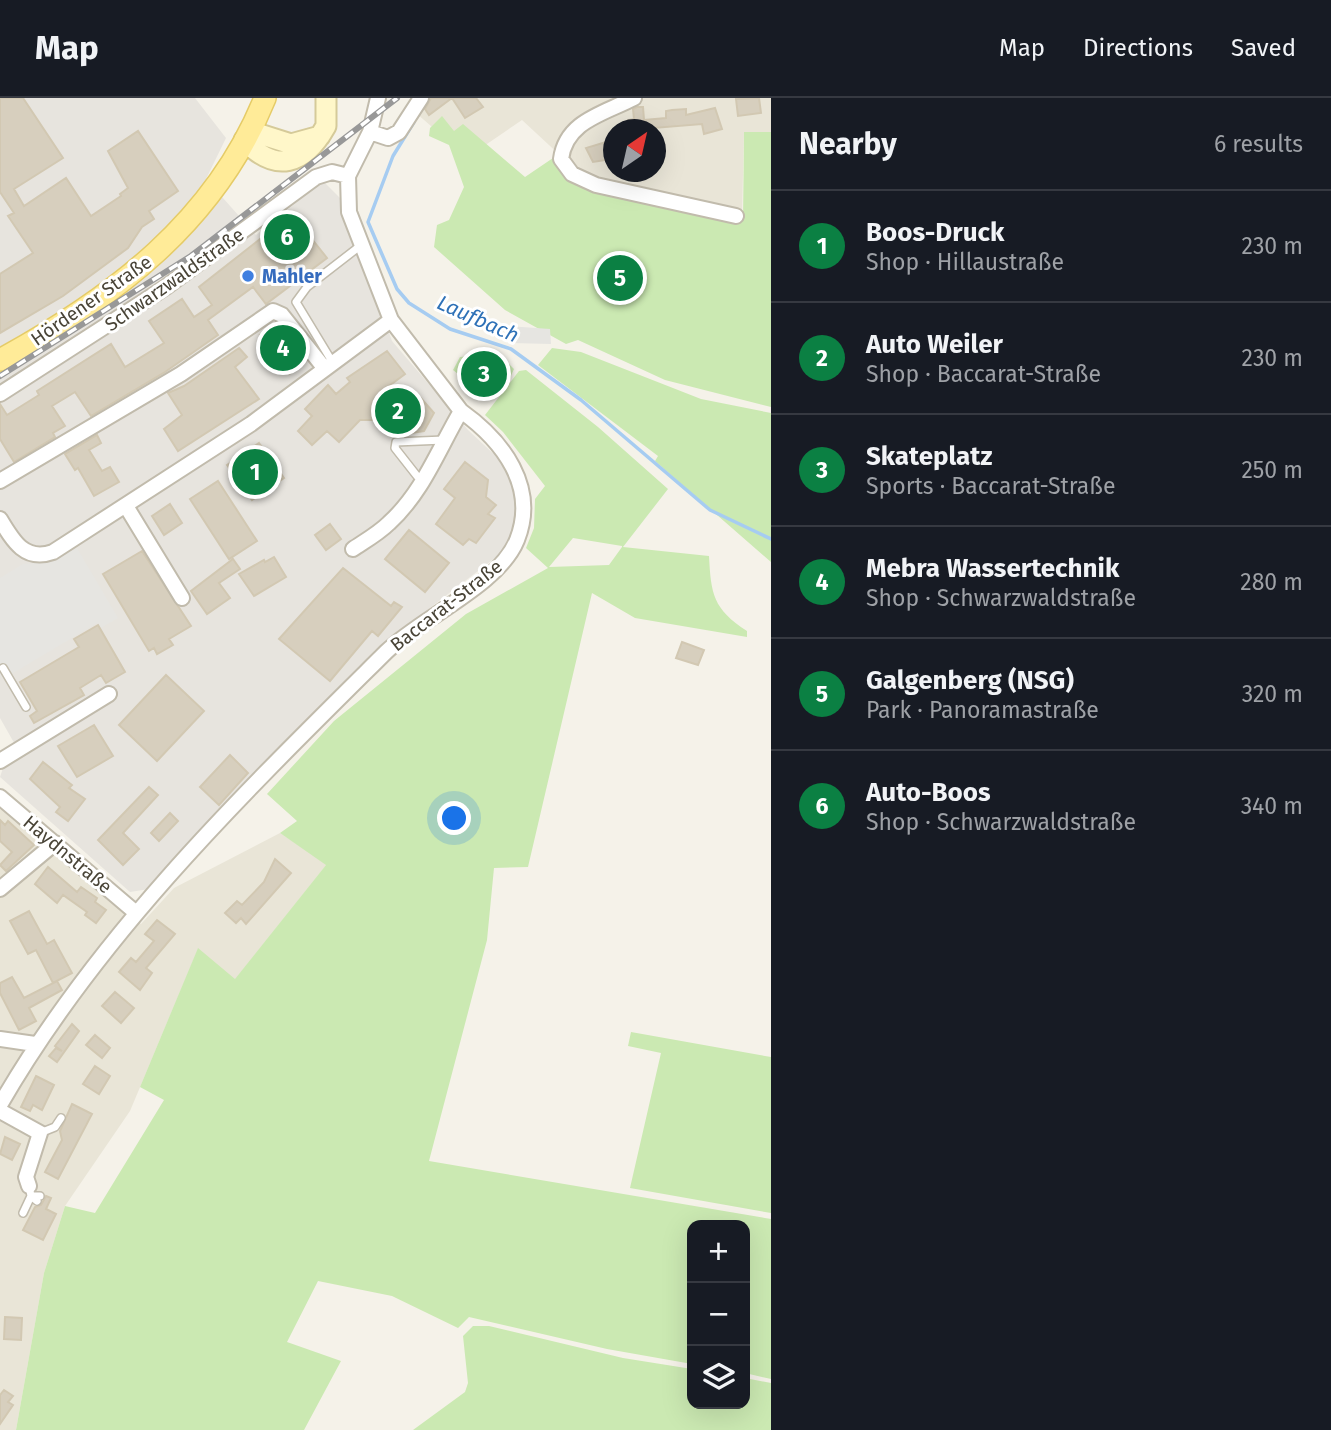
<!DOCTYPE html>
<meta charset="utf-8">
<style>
:root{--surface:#171b24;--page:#20242c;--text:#f1f3f6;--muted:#9ea1a6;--line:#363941;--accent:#0b8043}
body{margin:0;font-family:"Fira Sans",sans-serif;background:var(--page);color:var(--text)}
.controls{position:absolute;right:21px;bottom:21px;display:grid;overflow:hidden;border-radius:14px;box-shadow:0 7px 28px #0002}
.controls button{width:63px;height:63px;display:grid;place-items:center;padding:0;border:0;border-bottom:2px solid var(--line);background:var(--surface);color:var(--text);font:35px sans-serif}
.compass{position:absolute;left:603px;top:21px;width:63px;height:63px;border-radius:50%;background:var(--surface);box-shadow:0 7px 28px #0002;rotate:34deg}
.you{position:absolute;left:455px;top:721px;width:24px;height:24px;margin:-18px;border:5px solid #fff;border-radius:50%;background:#1a73e8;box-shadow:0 0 0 10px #1a73e833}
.badge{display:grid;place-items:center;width:46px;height:46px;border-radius:50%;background:var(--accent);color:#fff;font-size:23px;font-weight:700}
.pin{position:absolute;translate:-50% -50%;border:4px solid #fff;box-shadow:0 2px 7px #0006}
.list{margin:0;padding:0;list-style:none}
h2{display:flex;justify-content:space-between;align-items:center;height:91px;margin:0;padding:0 28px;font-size:30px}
h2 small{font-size:23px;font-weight:400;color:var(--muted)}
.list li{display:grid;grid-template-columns:46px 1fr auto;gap:21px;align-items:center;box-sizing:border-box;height:112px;padding:0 28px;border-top:2px solid var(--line)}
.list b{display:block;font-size:26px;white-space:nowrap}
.list p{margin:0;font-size:23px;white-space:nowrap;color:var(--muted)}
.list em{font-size:23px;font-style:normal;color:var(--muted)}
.icon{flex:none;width:38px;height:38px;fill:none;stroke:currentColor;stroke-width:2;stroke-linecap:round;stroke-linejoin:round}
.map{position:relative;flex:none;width:771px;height:1332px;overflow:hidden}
header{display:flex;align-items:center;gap:42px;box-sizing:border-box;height:98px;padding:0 35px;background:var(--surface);border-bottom:2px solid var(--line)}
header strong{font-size:33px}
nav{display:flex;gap:38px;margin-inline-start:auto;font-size:24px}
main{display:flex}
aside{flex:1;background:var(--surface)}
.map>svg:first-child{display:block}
.residential{fill:#e9e5d7;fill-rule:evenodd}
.industrial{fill:#e7e4de}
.green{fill:#cbe9b2;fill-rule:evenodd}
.parking{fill:#e6e5e1}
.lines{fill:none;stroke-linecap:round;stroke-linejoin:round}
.stream{stroke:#a6ccf1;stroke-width:3.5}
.building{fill:#d7cfbe;stroke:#d2c8b2;stroke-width:2}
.lane-casing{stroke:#c1bbac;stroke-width:10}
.street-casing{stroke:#c1bbac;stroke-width:18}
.secondary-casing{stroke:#d5ca99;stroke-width:23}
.primary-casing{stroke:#e5cb67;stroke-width:24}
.lane{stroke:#fff;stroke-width:7}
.street{stroke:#fff;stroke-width:14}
.secondary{stroke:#fff7c9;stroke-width:19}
.primary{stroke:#ffeb98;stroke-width:21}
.rail-casing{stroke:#989898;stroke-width:6}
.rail{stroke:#fff;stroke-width:3.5;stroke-dasharray:10;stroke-linecap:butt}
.shop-dot{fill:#3f7fe0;stroke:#fff;stroke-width:2.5}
.labels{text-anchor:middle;stroke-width:6;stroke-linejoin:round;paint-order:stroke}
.shop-label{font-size:19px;font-weight:bold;fill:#366cbe;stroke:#fff;text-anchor:start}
.street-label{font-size:19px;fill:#494437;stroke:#fff}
.water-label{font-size:21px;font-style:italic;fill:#2e71b7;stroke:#fff}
</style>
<header>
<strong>Map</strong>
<nav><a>Map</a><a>Directions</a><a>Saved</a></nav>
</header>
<main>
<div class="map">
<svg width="771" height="1332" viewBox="0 0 771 1332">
<rect width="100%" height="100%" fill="#f5f2e9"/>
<path class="residential" d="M415 0H771V34H744L742 118 609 85 577 73 522 22 484 48 470 62 416 15ZM614 32H656V74H614Z
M0 708 141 826 174 790 280 735 327 766 235 882 198 851 130 1013 65 1108 44 1175 16 1332H0Z"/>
<path class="industrial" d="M0 0H195L226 40 206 81 256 137 323 83 340 100 392 243 468 332 512 373 517 415 508 450 375 552 149 791 130 794 0 679 3 670 21 657 0 620Z"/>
<path class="green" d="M442 18 454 33 463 26 525 79 553 60 571 76 591 83 743 123 744 34H771V309L665 282 578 242 566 246 505 212 434 149 437 127 449 122 464 89 449 47 429 38 430 30Z
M552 250 581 254 701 301 771 315V464L655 363 658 358 538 267Z
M470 258 506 263 514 271 510 280 489 301 453 272 460 259Z
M526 272 598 329 668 391 623 449 709 458C711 496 713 511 747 533V539L635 520 592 495 528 769 494 770 487 842 429 1063 771 1121V1281L745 1275V1127H692V1266L607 1251 469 1219 458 1230 392 1198 318 1183 287 1244 341 1263 304 1332H16L44 1175 65 1108 95 1115 164 1002 140 989 198 850 235 881 326 767 280 735 297 723 267 696 334 623 466 516 548 470 526 450 534 430 535 401 545 388 503 334 485 317 519 273ZM573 440 622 448V449L609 467 549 469Z
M631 934 771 959V1115L630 1090 661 955 628 948Z
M473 1228H489L623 1260 692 1271V1306H745V1280L771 1285V1332H413L465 1294 468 1285 463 1238Z"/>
<path class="parking" d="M507 228 550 231 551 246 511 245Z
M77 450 118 520 101 530 97 525 3 581 0 577V480L23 466 45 465Z"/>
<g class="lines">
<path class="stream" d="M414 24 393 58 368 124 397 191 409 205 450 231 511 251 581 302 710 412 771 441"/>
</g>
<path class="building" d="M0 0H23L63 60 14 91 24 108 66 80 91 118 121 98 120 96 128 90 108 53 138 33 178 93 149 113 154 121 142 129 128 150 63 198 0 235V176L33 155 8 118 14 115 0 94Z
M431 0H476L483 9 465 20 452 0 429 17 425 11Z
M759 0 761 15 738 18 736 1Z
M637 9H643L644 22 666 20V13L672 12 686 11V17L715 10 722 31 704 36 702 26 629 32 628 22 634 21 633 11Z
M606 44 612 61 593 64 586 50Z
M292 116 327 160 266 206 253 189 208 222 218 237 165 274 91 318 75 294 52 308 65 328 53 335 55 339 14 364 0 341V306L7 317 39 297 37 293 111 246 125 269 164 245 149 223 182 201 194 219 212 207 199 189Z
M276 225 305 264 289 276 285 271 280 275 274 267 280 263 260 237Z
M239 250 247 259 235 269 259 301 178 353 164 331 182 317 168 295 184 288Z
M387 253 405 276 389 288 400 302 420 299 434 315 424 333 405 336 385 309 380 322H360L339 344 327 333 312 347 298 333 312 318 305 311 328 287 336 296 350 284 347 280Z
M97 337 101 345 89 352 102 373 110 369 119 384 94 398 78 370 75 372 65 356Z
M259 345 284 380 252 402 227 367Z
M465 364 488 382 486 399 496 407 488 416 495 420 476 445 469 441 463 447 436 426 455 400 444 391Z
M218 383 257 443 229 461 190 401Z
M170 406 182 425 164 437 152 418Z
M330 426 341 441 326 452 315 437Z
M409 432 449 465 425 494 385 461Z
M142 453 191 528 169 541 173 547 157 556 154 550 149 553 103 476Z
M274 459 286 479 254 498 239 476 264 462 265 464Z
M233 461 240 471 219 485 230 500 207 516 191 493Z
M343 470 391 508 394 504 402 509 378 538 372 533 330 583 279 541Z
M98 527 125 574 106 585 101 577 80 590 84 597 34 625 30 618 37 613 20 584 79 549 74 541Z
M682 544 704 552 698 567 676 560Z
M166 577 204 613 157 663 119 627Z
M94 627 113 658 77 679 58 648Z
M230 657 248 675 219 707 200 689Z
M43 664 72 687 69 690 85 701 68 723 56 714 60 709 30 681Z
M149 689 158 697 123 735 139 751 123 767 98 742Z
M170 715 178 723 159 743 151 735Z
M0 722 5 727 8 723 34 747 6 773 0 767 12 754 0 743Z
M275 761 291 775 246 826 241 820 236 825 225 815 237 803 242 807 264 784Z
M48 769 77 794 81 789 97 800 95 804 106 812 96 825 85 817 87 814 63 797 57 805 35 786Z
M29 813 47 846 54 842 72 875 53 885 36 852 28 856 10 823Z
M157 822 175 836 146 870 152 875 140 892 119 874 131 860 136 864 154 843 145 836Z
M12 879 24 900 57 883 62 892 29 910 36 923 19 932 0 895V885Z
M115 894 134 910 121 925 102 908Z
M72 926 79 933 57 964 49 958 56 950 62 953 55 948Z
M95 937 110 950 102 960 86 947Z
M95 968 110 978 99 996 83 986Z
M36 978 54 987 42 1012 33 1007 30 1013 21 1009Z
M72 1006 92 1016 58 1081 45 1074 62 1042 60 1033Z
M5 1039 20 1046 12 1062 0 1056Z
M46 1098 51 1100 46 1111 56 1116 43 1142 23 1132 35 1109 41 1107Z
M5 1219 22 1220 21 1242 4 1241Z
M4 1292 13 1298 8 1304 13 1307 0 1326V1297Z"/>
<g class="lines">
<defs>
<path id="lane" d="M333 265 296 204 307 189 360 148
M417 378 395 350 396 344 444 342
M3 570 26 609
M40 1035 55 1029 61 1020
M37 1103 31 1098H40
M23 1115 31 1098 29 1088"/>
<path id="street" d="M634 0C603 16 566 23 561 61L572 76 596 87 736 118
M370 34 388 40 399 34 421 0
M0 296 166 189 316 79 332 74 348 78
M0 383 181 276 273 213 282 217 325 271
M126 408 182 500
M0 421C13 443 25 464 53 454L251 326 391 222
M353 451C365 443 379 435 389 425 423 394 438 352 461 313
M0 663 109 596
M0 699 135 814
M0 791 55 745
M0 941 35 946
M0 1007C99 835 245 694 386 554 422 519 499 487 517 442 538 389 503 343 461 313L391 222 349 114 348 78 370 34 378 0
M0 1013 40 1035 26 1079 29 1088"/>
<path id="secondary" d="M250 33 291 46 320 38
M244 42C276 76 304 67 326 28V0"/>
<path id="primary" d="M0 262C113 200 215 124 265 0"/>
</defs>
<use href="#lane" class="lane-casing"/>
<use href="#street" class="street-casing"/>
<use href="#secondary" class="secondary-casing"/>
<use href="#primary" class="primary-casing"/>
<use href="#lane" class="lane"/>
<use href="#street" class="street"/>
<use href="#secondary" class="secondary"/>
<use href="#primary" class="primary"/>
<defs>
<path id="rail" d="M0 278 191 158 397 0"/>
</defs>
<use href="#rail" class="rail-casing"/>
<use href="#rail" class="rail"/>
</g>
<circle class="shop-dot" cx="248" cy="178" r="7"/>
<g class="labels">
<g class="shop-label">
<text x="262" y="185">Mahler</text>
</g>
<g class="street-label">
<text transform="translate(174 181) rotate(-35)" y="7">Schwarzwaldstraße</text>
<text transform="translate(91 202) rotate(-35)" y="7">Hördener Straße</text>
<text transform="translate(446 507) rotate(-38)" y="7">Baccarat-Straße</text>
<text transform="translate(68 756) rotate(40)" y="7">Haydnstraße</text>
</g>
<g class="water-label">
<text transform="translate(478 221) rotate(24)" y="7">Laufbach</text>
</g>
</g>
</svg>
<div class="controls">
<button>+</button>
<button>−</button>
<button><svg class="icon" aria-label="layers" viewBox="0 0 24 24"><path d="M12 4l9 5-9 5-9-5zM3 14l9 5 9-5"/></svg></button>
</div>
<svg class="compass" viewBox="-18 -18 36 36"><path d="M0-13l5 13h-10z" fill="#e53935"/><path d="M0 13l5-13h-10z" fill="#9ea1a6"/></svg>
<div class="you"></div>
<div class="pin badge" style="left:255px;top:374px">1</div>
<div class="pin badge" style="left:398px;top:313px">2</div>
<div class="pin badge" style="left:484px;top:276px">3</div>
<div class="pin badge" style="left:283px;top:250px">4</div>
<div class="pin badge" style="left:620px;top:180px">5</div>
<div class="pin badge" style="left:287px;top:139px">6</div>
</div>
<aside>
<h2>Nearby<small>6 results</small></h2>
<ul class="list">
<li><span class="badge">1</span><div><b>Boos-Druck</b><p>Shop · Hillaustraße</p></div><em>230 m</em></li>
<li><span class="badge">2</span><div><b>Auto Weiler</b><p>Shop · Baccarat-Straße</p></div><em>230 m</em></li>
<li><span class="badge">3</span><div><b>Skateplatz</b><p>Sports · Baccarat-Straße</p></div><em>250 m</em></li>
<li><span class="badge">4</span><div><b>Mebra Wassertechnik</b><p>Shop · Schwarzwaldstraße</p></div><em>280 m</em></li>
<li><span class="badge">5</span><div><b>Galgenberg (NSG)</b><p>Park · Panoramastraße</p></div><em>320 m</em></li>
<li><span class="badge">6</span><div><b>Auto-Boos</b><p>Shop · Schwarzwaldstraße</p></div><em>340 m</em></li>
</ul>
</aside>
</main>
